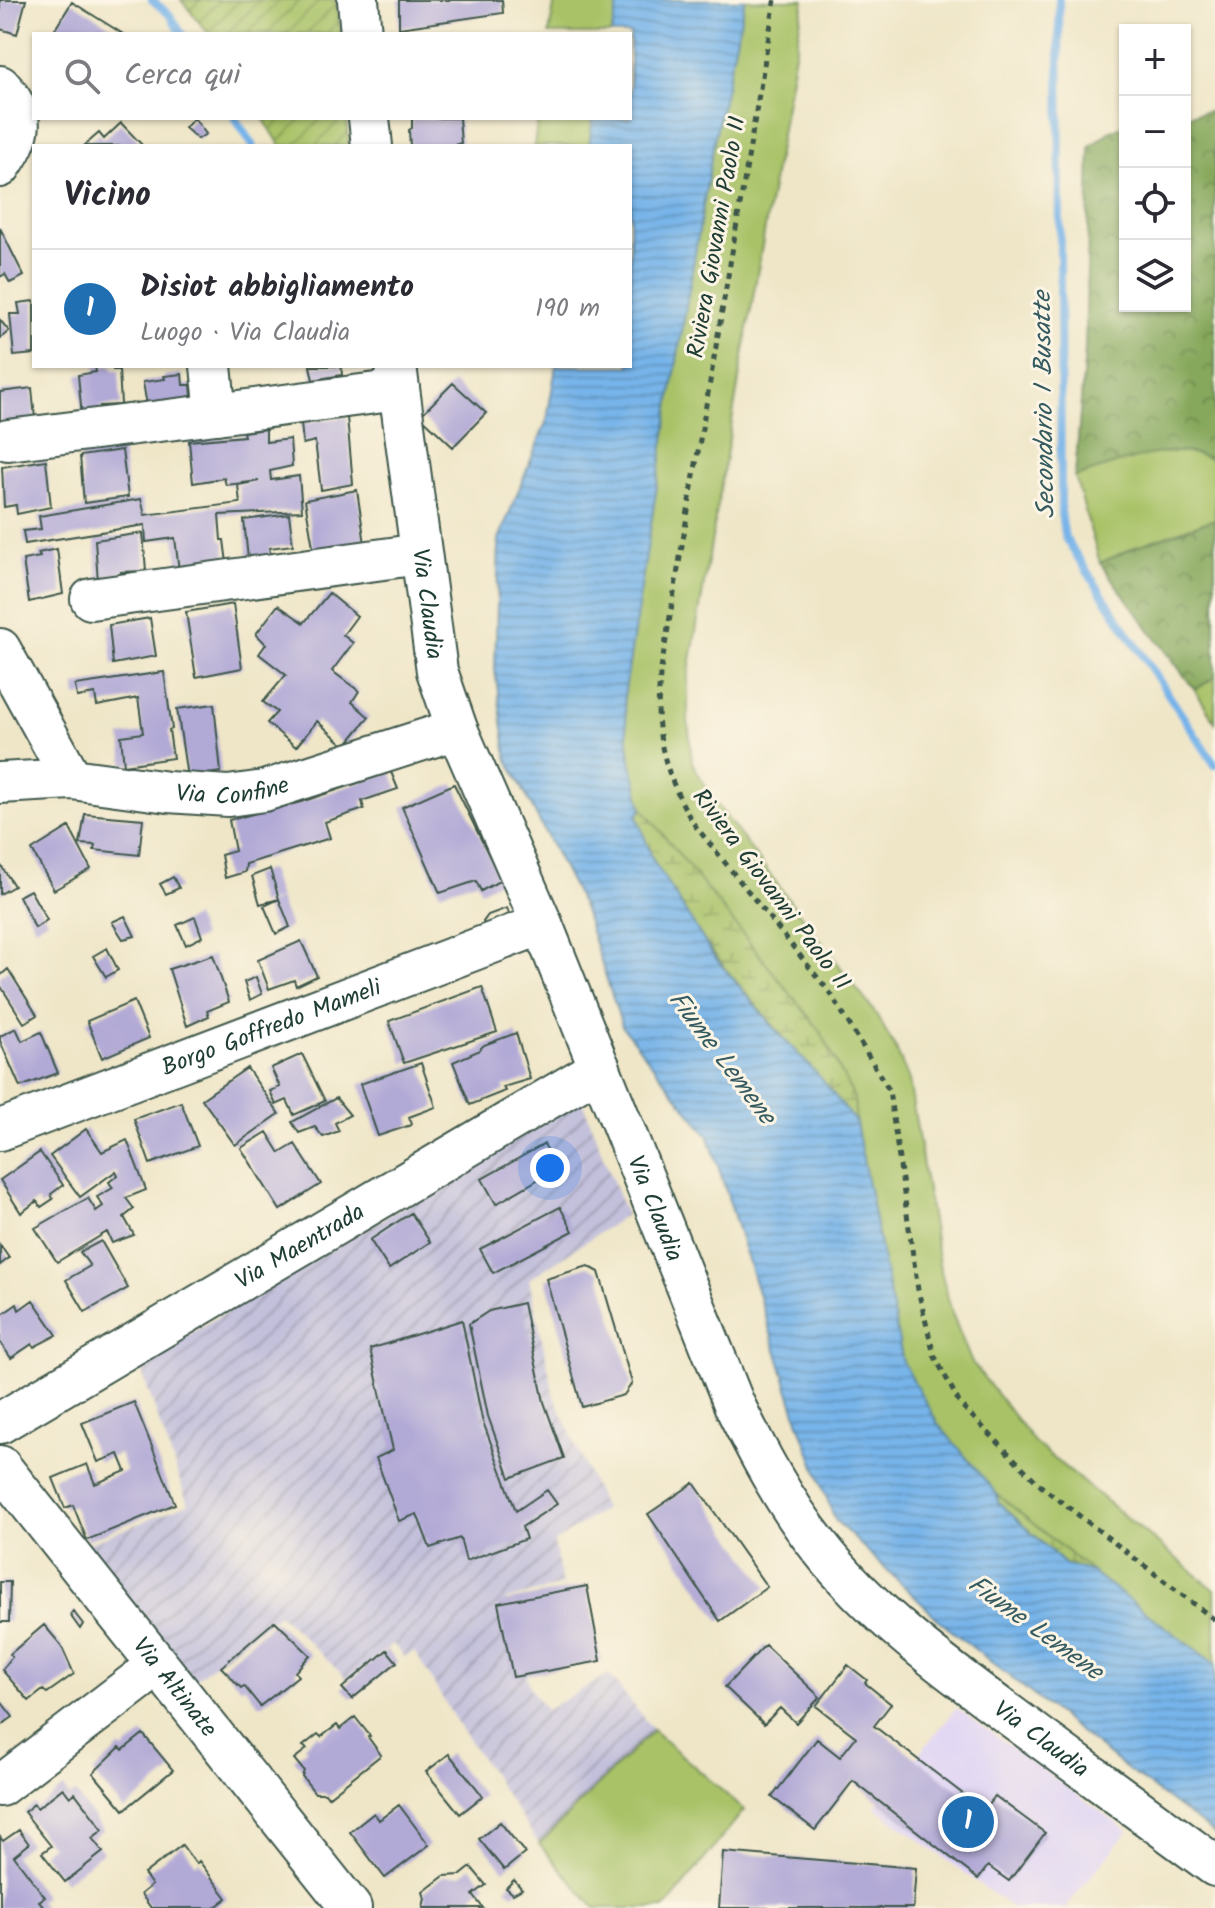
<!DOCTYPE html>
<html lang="it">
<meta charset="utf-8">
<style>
:root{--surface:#fff;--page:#f2f2f3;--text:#2b2b33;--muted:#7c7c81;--line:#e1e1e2;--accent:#1f6fb2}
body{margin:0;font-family:Kalam,sans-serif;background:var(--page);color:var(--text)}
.controls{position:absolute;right:24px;top:24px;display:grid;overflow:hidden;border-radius:0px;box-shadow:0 2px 6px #0004}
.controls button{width:72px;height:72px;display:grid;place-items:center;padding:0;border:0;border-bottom:2px solid var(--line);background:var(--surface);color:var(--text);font:40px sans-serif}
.you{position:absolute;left:550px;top:1168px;width:28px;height:28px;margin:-20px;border:6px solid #fff;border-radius:50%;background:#1a73e8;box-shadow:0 0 0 12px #1a73e833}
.badge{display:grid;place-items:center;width:52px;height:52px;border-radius:50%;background:var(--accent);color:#fff;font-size:26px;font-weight:700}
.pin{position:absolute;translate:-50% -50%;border:4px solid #fff;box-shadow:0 2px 8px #0006}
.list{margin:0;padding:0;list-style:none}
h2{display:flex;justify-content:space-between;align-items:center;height:104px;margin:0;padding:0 32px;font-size:34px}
h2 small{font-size:26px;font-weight:400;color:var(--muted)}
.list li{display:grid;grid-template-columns:52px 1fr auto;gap:24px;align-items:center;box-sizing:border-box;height:120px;padding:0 32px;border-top:2px solid var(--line)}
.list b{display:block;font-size:30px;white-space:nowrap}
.list p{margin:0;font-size:26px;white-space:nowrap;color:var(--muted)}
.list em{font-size:26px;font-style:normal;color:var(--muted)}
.icon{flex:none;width:44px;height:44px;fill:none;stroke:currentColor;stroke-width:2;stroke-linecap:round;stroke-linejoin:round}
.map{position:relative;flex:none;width:1215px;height:1908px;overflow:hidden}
.search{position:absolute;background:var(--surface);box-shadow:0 2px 6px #0004;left:32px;top:32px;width:600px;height:88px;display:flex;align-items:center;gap:20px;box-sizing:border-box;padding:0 28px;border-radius:0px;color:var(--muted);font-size:30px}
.panel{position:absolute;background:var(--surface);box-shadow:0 2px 6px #0004;left:32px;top:144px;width:600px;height:224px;border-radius:0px}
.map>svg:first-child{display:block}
.built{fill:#dfd4f5}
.industrial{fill:url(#industrial-furrows)}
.green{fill:#a9c268;stroke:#64804e;stroke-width:2}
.forest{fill:url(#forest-crowns);stroke:#527248;stroke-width:2}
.wetland{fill:url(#wetland-marsh);stroke:#64804e;stroke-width:2}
.garden{fill:url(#garden-furrows);stroke:#64804e;stroke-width:2}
.water{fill:url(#water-rules);stroke:#4b788e;stroke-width:2}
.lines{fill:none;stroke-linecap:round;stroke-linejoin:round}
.stream{stroke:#77b4e9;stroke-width:8}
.building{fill:#b1a9d6}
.minor-casing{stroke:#3e564a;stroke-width:44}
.path{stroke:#3e564a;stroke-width:5;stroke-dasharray:6 6;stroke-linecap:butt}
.minor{stroke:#fff;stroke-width:40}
.labels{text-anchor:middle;stroke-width:6;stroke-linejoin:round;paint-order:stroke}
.street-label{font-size:24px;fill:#1f3d34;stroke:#fcf5e5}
.water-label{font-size:26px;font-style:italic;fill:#355b61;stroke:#fcf5e5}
</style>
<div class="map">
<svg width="1215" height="1908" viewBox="0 0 1215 1908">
<defs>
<pattern id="industrial-furrows" width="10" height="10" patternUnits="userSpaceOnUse" patternTransform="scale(2)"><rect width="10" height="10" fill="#c3c0db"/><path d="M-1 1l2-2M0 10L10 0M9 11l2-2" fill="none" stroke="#9e9db2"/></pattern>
<pattern id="forest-crowns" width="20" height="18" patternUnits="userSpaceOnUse" patternTransform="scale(2)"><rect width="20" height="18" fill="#86a85c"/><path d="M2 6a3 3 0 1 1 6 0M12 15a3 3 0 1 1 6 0" fill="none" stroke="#6d8a4d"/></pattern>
<pattern id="wetland-marsh" width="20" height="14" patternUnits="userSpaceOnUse" patternTransform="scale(2)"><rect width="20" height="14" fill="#a9c268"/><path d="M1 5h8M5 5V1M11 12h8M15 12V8" fill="none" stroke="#899f56"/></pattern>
<pattern id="garden-furrows" width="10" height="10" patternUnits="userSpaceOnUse" patternTransform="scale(2)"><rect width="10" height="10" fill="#a9c268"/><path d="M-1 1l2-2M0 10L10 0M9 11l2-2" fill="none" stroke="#899f56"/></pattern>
<pattern id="water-rules" width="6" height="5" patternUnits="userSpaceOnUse" patternTransform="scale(2)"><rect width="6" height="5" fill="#77b4e9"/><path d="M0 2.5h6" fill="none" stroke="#6194be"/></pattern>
</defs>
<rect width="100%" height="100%" fill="#fcf5e5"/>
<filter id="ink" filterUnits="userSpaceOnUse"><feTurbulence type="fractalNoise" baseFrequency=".0125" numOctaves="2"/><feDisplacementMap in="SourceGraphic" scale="16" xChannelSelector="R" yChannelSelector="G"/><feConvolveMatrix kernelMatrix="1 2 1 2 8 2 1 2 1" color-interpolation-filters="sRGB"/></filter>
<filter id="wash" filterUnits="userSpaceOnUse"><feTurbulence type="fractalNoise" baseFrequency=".006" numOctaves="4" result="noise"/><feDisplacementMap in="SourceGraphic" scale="32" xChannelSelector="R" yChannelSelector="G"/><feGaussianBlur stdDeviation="1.8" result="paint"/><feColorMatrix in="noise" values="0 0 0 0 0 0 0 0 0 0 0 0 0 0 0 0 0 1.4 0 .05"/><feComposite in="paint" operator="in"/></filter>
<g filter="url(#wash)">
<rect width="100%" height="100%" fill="#efe6c8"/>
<path class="built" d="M957 1708 1128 1831 1065 1908H1012L875 1807Z"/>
<path class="industrial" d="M582 1100 626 1215 529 1279 554 1395 604 1509 554 1543 562 1585 506 1600 530 1688 546 1710 609 1674 653 1730 539 1844 456 1721 415 1652 404 1657 393 1644 348 1680 279 1614 190 1683 81 1546 188 1504 139 1364Z"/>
<path class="green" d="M555 0H804L688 678V720L692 762 711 797 876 1014 895 1047 909 1080 939 1264 952 1313 971 1361 1035 1443 1215 1590V1751L1026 1631 744 1103 612 956 630 366V146H534L538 118H630V34H549Z
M1215 110V722L1195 690 1100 563 1075 477 1085 351 1111 130 1125 127V306H1185V116Z
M653 1730 744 1810 665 1908H595L539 1844Z"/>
<path class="forest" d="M1215 110V461C1173 438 1117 465 1075 477L1085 351 1090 147 1111 130 1125 127V306H1185V116Z
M1215 519V677L1195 690 1100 563 1140 545Z"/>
<path class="wetland" d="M642 808 821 1032 854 1098 856 1123C787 1036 706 960 654 862 646 848 642 831 637 816Z
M997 1494 1092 1572 1066 1565 998 1502Z"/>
<path class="garden" d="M181 0H336L341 34H209Z
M263 118H347L349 146H281Z"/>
<path class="water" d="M619 0H745L714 142 671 396 624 697 629 751 642 808 637 816 653 860 713 955 782 1037 820 1077 856 1123 903 1362 938 1424 997 1494 998 1502 1066 1565 1092 1572 1215 1664V1834L1128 1770 942 1623 835 1520 800 1426 709 1137 622 1026 583 907 507 758 495 670 499 539 547 420 556 366H630V146H589L593 118H630V34H611Z"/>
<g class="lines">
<path class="stream" d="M152 0 170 15 182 34
M1059 0 1061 514 1065 538 1215 765
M235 118 253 146"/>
</g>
<g id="blocks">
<path class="building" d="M0 0H26L17 34 0 29Z
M399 0H502L503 13 399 28Z
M72 2 123 34H52Z
M194 118 206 134 198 139 185 128Z
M412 118H459L461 143 451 146H410L409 130 412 128Z
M121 123 143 146H84L99 133 104 139Z
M0 228 24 276 10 283 5 274 0 277Z
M34 301V354L14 356 10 314H20L18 303Z
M0 320 9 331 0 339Z
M95 366H113V370H119L121 405 100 406 102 413 82 416 78 375 96 372Z
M310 366H341L342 375 313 380Z
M182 374 183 385H191L193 408 147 406 143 382 165 379 164 376Z
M453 383 486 413 453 447 420 416Z
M32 388 36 429 0 434V392Z
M347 417 353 484 321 490 315 441 303 444 301 423Z
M266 429V442L290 439 292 466 270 471 271 480 299 476 302 511 219 515 221 540H224L227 563 179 571 175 538 146 542 145 525 25 544 23 531 41 529 39 516 141 499 145 515 240 503 238 485 259 481 226 485 224 478 193 483 189 441 244 436 243 432Z
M122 450 128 497 84 503 80 456Z
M46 460 51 507 17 514 16 505 4 507 2 467Z
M357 490 365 544 314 553 305 500Z
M289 514 293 545 269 548 271 556 248 559 244 520Z
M143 533 146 571 121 572V579L98 582 95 540Z
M57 549 63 594 29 602 23 560 40 557 38 553Z
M329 593 357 616 343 635 353 643 332 671 359 691 352 702 369 717 345 746 317 721 296 747 267 723 277 712 263 702 286 675 259 654 266 644 256 634 278 605 304 623Z
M233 604 242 668 196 677 186 612Z
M150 618 156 656 113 664 109 625Z
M164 672 172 729 169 730 173 758 124 765 121 736 143 733 138 698 97 706 95 694 77 697 75 685Z
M214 704 221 772 187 777 177 709Z
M391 772 398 789 362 801 364 809 325 822 330 838 246 864 245 872 225 878 221 855 235 851 229 820 301 802Z
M454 784 501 880 481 891 476 881 440 893 402 807Z
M85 814 143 819 139 855 94 850 95 845 80 844Z
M69 827 91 869 54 890 32 850Z
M0 864 14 886 0 894Z
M270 869 279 899 260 904 252 876Z
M173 877 179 888 166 894 160 884Z
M30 890 47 920 35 928 19 896Z
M279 899 290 927 276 934 264 906Z
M507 908 513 925 486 930 483 922 488 915Z
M125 916 135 936 123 939 112 922Z
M195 917 202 937 186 945 177 925Z
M301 941 317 976 296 986 294 980 269 989 258 960Z
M107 948 118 970 106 977 93 956Z
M213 955 229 1002 207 1011 209 1016 187 1026 169 969Z
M8 969 37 1015 24 1023 0 985V976Z
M256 977 262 994 250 1000 244 982Z
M482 987 497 1032 404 1063 389 1021Z
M134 1001 149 1038 102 1058 87 1021Z
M16 1028 22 1041 41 1032 58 1073 20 1087 0 1041V1036Z
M516 1033 530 1079 503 1087 505 1091 470 1105 453 1062 478 1051 484 1045Z
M302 1054 325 1101 294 1115 287 1100 276 1105 270 1091 280 1087 271 1068Z
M421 1063 436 1107 409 1117 411 1125 378 1136 360 1084Z
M247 1068 279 1114 235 1145 202 1099Z
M336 1098 350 1115 335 1123 339 1131 323 1137 315 1127 299 1133 292 1122Z
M181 1102 198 1146 150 1164 134 1119Z
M86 1129 102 1152 127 1140 146 1190 126 1198 134 1209 124 1217 134 1235 112 1243 107 1232 57 1262 35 1228 88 1198 96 1211 103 1206 97 1197 113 1188 109 1182 118 1175 116 1171 80 1197 50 1156Z
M267 1132 280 1153 295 1144 321 1184 280 1210 241 1148Z
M544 1144 558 1168 496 1204 482 1179Z
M40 1152 63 1185 51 1194 53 1199 41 1207 37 1201 21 1213 0 1180Z
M560 1207 573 1231 493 1273 480 1249Z
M411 1213 430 1242 389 1269 370 1240Z
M101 1241 128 1288 85 1312 66 1280 90 1266 80 1252Z
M0 1245 9 1258 0 1265Z
M588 1266 599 1272 632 1383 624 1395 582 1407 546 1279Z
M33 1300 57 1335 34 1347 32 1344 11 1358 0 1342V1316L17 1304 19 1310Z
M523 1303 544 1402 564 1458 510 1478 488 1416 469 1324 489 1311Z
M462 1320 482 1419 516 1511 547 1490 557 1504 522 1527 526 1539 466 1561 460 1538 430 1548 417 1514 399 1521 376 1458 393 1450 370 1349Z
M134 1402 175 1504 87 1540 73 1505 65 1508 53 1478 87 1464 95 1484 126 1471 119 1454 98 1462 82 1423Z
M694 1483 767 1587 720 1621 648 1514Z
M0 1582H10L9 1622H0Z
M587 1586 601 1661 513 1677 498 1603Z
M73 1611 83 1624 80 1629 70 1615Z
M275 1621 310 1655 295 1672 298 1676 260 1706 244 1686 241 1688 221 1667Z
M44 1625 61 1645 74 1674 47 1693 43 1690 29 1701 2 1670 12 1657 10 1654Z
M765 1645 820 1697 796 1723 780 1708 764 1724 725 1687Z
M387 1650 397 1662 352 1699 342 1688Z
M848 1665 867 1680 865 1683 891 1704 874 1726 984 1810 995 1796 1045 1833 1009 1881 988 1866 978 1879 853 1781 815 1830 772 1797 817 1739 840 1757 856 1737 816 1706Z
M0 1700 13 1717 0 1726Z
M355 1717 370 1736 368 1737 381 1755 328 1797 325 1793H315L302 1776 304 1771 294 1759 307 1749 303 1746 318 1734 321 1737 337 1725 340 1729Z
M143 1734 173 1770 124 1810 93 1773 120 1747 123 1750Z
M449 1754 483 1796 460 1814 426 1772Z
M63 1788 70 1797 75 1793 103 1830 92 1838 103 1852 65 1882 42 1853 51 1846 24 1812 34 1804 37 1808Z
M399 1805 429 1845 385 1878 350 1832 374 1813 379 1820Z
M500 1822 525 1853 504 1870 479 1839Z
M19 1830 29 1844 14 1856 45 1897 39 1901 45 1908H0V1837L3 1841Z
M182 1845 196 1864 199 1861 227 1898 214 1908H151L141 1894 152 1885 144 1874Z
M723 1852 916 1868 913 1908H719Z
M471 1867 486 1885 473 1895 483 1908H423L425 1898 423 1892 444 1876 461 1875Z
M514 1880 522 1889 513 1894 506 1888Z"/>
</g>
</g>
<g filter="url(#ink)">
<use href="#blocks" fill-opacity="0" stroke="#3e564a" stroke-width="2"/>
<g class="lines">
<defs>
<g id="minor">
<path d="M358 0 361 34"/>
<path d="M0 86C28 116 22 135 0 167"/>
<path d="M369 118 372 146"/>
<path d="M211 366 216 414 399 390"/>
<path id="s1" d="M396 366 437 671 457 729 542 924 734 1404C758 1453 784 1502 818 1545 872 1615 948 1670 1019 1722 1084 1770 1150 1818 1215 1866"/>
<path d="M8 440 216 414"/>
<path d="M91 599 420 554"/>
<path d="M0 649 72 779"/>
<path id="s2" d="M0 783 72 779 168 792 228 796 264 791 457 729"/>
<path id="s3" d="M0 1130 542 924"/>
<path id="s4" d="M0 1423 600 1068"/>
<path id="s5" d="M0 1466 351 1908"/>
<path d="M0 1786 157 1666"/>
</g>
</defs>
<use href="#minor" class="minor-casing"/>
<path class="path" d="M775 0 660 675C659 692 657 710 659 727 662 761 676 794 693 823L831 994 889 1090 918 1290 934 1355 960 1404 1042 1487 1215 1620"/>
<use href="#minor" class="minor"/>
</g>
</g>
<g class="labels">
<g class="street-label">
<text transform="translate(716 237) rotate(-80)" y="8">Riviera Giovanni Paolo II</text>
<text dy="8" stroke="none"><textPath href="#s1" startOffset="240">Via Claudia</textPath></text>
<text dy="8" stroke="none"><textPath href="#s2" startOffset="234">Via Confine</textPath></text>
<text transform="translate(772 889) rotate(53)" y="8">Riviera Giovanni Paolo II</text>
<text dy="8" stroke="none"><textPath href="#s3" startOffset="290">Borgo Goffredo Mameli</textPath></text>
<text dy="8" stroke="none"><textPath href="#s1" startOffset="888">Via Claudia</textPath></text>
<text dy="8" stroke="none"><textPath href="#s4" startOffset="348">Via Maentrada</textPath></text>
<text dy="8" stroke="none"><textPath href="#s5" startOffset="282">Via Altinate</textPath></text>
<text dy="8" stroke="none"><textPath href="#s1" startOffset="1560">Via Claudia</textPath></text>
</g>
<g class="water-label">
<text transform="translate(1043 405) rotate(-91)" y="9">Secondario I Busatte</text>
<text transform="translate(723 1057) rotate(53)" y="9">Fiume Lemene</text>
<text transform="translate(1036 1627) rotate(36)" y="9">Fiume Lemene</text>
</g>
</g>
</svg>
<div class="controls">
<button>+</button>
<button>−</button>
<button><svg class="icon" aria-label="locate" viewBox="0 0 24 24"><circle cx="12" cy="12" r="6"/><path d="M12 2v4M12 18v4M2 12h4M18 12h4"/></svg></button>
<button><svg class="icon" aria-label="layers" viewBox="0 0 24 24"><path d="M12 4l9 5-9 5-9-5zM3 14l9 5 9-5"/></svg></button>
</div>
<div class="you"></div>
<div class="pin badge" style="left:968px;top:1822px">1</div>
<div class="search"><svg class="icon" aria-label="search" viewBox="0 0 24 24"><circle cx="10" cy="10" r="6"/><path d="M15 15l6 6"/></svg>Cerca qui</div>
<section class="panel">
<h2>Vicino<small></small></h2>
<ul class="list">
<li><span class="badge">1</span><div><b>Disiot abbigliamento</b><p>Luogo · Via Claudia</p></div><em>190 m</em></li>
</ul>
</section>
</div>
